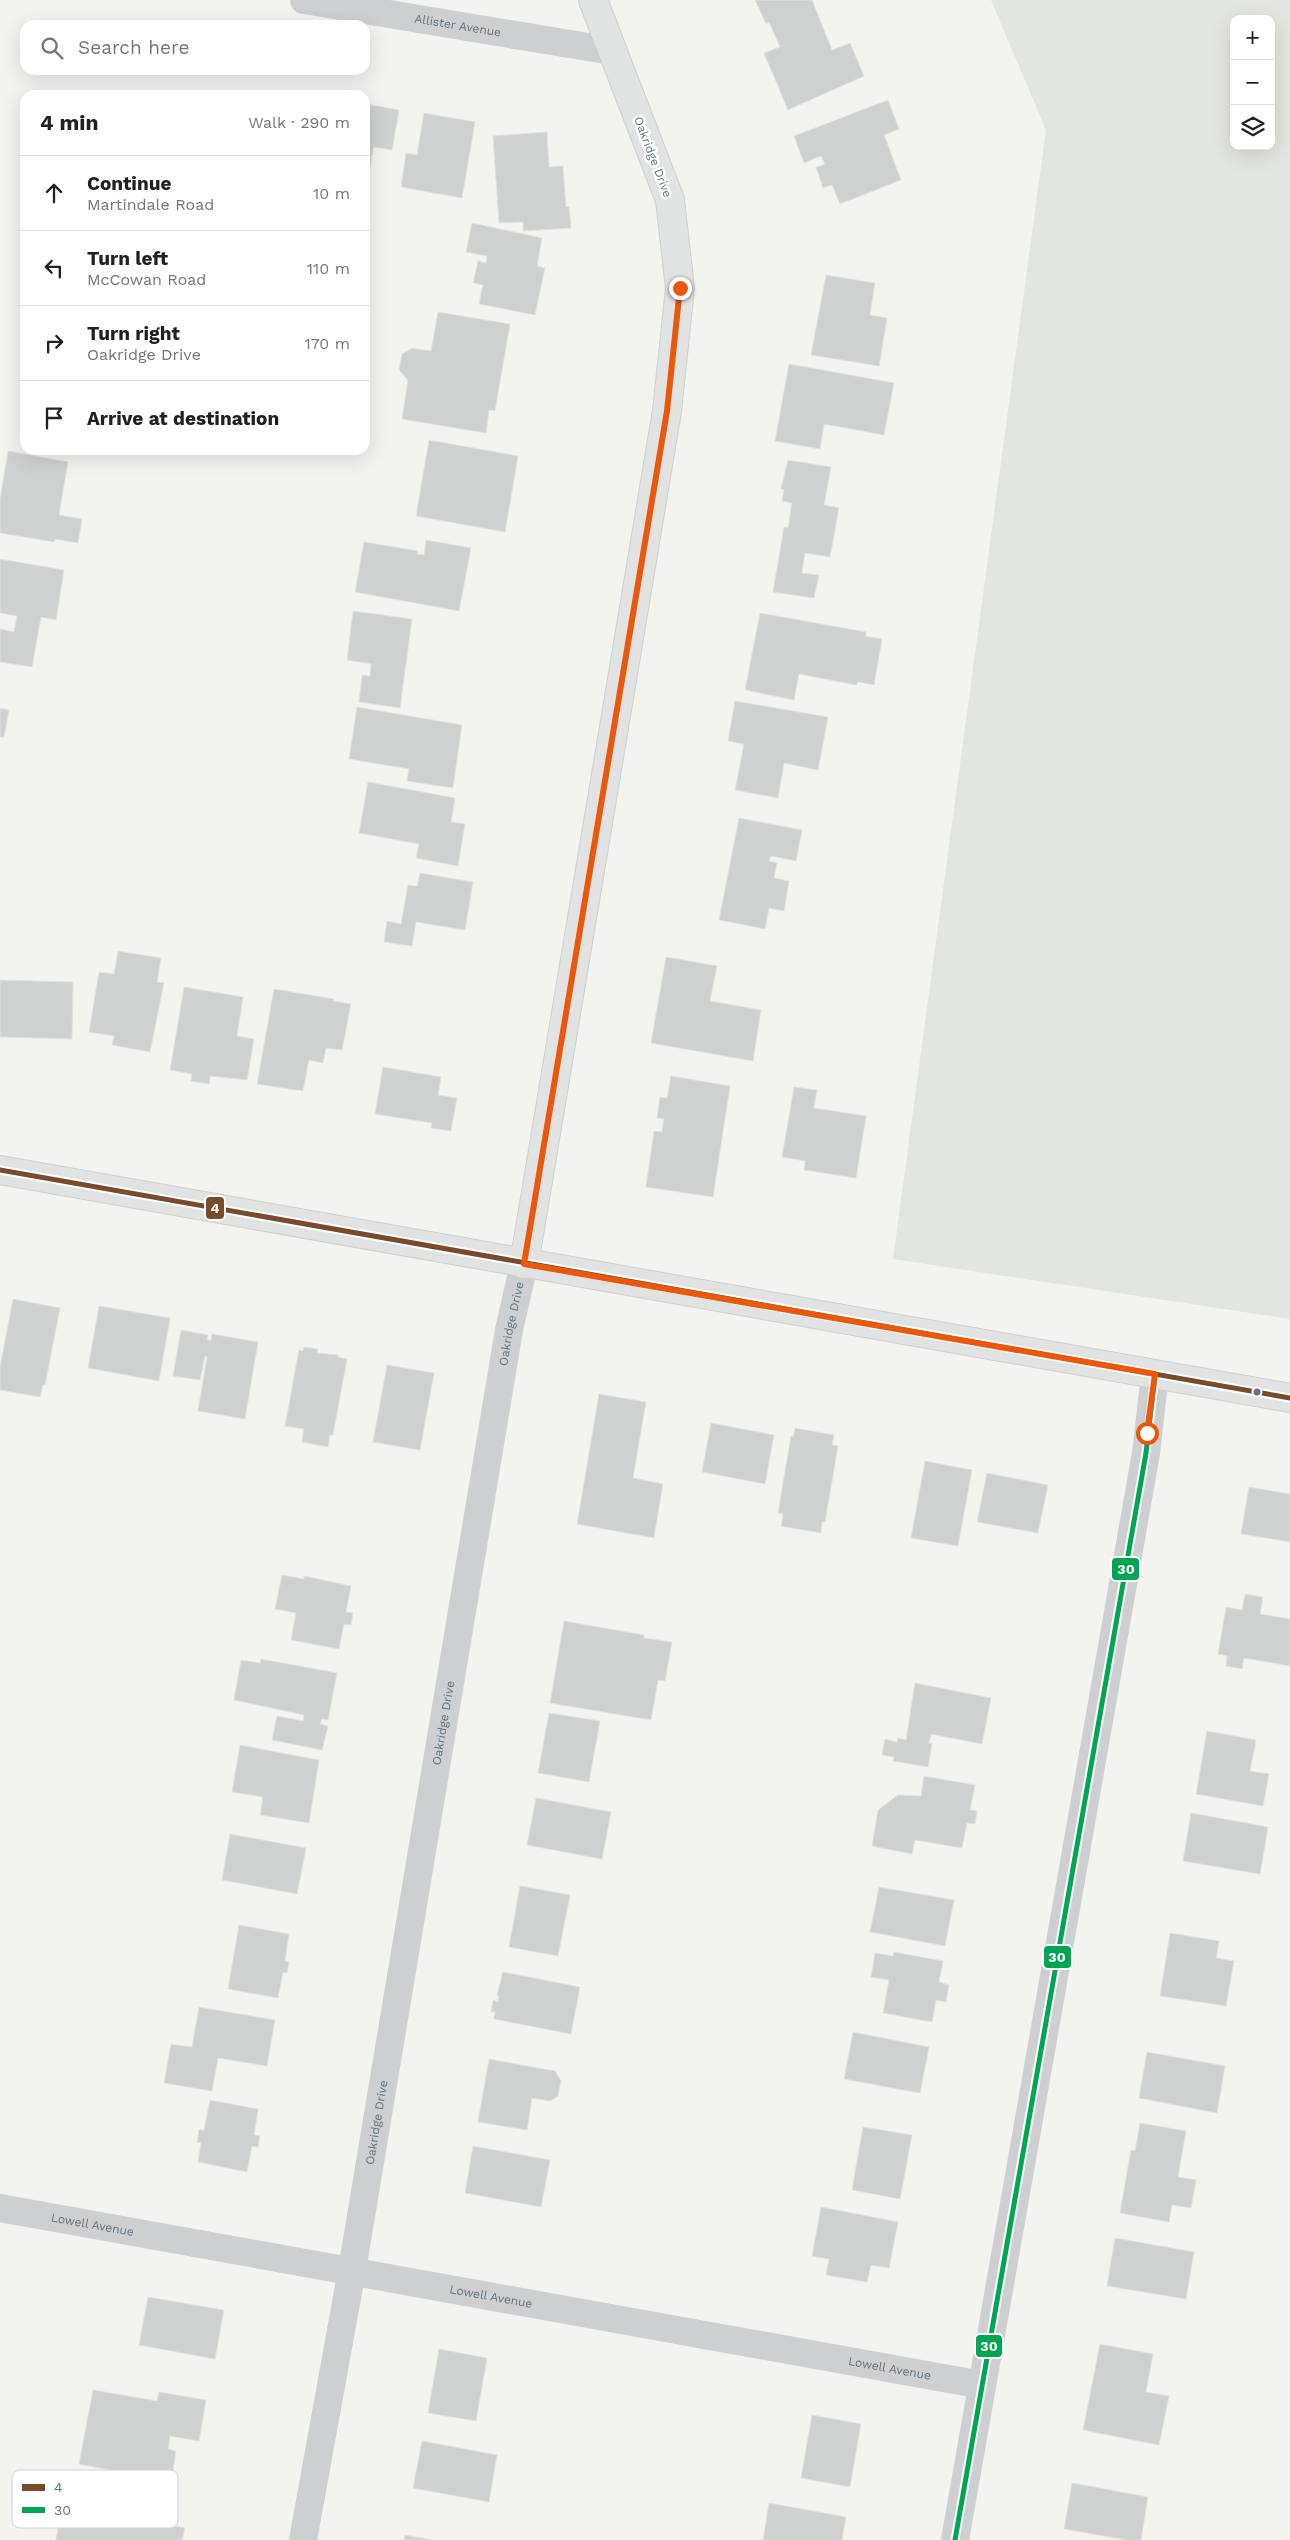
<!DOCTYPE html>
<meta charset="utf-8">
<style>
:root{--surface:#fff;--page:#f2f2f2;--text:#202124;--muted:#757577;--line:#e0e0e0}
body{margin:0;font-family:"Work Sans",sans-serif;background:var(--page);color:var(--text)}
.controls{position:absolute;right:15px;top:15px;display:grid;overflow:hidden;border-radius:10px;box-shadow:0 5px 20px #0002}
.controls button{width:45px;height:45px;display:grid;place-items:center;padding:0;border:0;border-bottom:1px solid var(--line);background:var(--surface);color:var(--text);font:25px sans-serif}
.stop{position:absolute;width:15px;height:15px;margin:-11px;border:4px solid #ea580c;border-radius:50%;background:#fff}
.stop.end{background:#ea580c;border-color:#fff;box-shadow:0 1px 5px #0008}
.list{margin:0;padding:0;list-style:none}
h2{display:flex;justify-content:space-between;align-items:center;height:65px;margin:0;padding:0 20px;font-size:21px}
h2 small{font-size:16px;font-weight:400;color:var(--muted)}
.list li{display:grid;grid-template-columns:32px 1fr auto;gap:15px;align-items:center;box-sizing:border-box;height:75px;padding:0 20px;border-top:1px solid var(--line)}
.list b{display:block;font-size:19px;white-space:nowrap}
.list p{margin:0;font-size:16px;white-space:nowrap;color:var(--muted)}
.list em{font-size:16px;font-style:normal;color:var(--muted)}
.icon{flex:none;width:28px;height:28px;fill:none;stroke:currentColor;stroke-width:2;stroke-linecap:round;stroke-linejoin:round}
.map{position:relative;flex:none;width:1290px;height:2540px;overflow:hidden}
.search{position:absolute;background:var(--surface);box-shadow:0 5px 20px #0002;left:20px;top:20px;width:350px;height:55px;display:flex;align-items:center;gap:12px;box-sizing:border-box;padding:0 18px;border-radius:15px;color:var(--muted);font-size:19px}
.panel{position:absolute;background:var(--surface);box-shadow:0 5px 20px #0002;left:20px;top:90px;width:350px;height:365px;border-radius:15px}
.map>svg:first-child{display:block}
.green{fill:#e2e6de;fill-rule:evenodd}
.building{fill:#cfd1d0;stroke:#e2e2e0}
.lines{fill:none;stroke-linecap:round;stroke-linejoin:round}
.secondary-casing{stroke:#ced0d0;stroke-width:30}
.street{stroke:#cecfd0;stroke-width:28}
.secondary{stroke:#e1e2e2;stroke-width:28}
.bus-1-casing{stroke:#fff;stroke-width:9}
.bus-2-casing{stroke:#fff;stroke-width:9}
.bus-1{stroke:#7a4b2a;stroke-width:5}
.bus-2{stroke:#00a651;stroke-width:5}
.route{stroke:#ea580c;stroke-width:6}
.bus-dot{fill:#607484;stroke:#fff;stroke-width:2}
.labels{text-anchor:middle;stroke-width:5;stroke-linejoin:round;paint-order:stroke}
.street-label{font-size:12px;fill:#607484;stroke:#fff}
.key{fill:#fff;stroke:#cfd5da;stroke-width:1}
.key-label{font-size:14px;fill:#607484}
.line-badge{stroke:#fff;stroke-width:2}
.badge-label{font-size:14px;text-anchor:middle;font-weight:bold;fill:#fff}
</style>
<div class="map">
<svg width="1290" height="2540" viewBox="0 0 1290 2540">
<rect width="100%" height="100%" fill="#f3f3f0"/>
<path class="green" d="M991 0H1290V1319L893 1259 1046 130ZM1234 19H1271V146H1234Z"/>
<path class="building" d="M755 0H812L832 50 850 43 864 76 788 110 764 53 780 47 769 22 766 24Z
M888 100 899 129 884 135 901 180 840 204 832 185 823 188 816 167 825 164 821 156 804 163 794 136Z
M367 104 399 110 392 150 374 147 365 191V112Z
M424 113 475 122 462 198 401 187 406 153 417 155Z
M547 132 549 167 563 166 566 207 569 206 571 228 523 231V222L499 223 493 136Z
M472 223 542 238 537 266 545 268 535 315 479 304 483 285 473 283 478 261 486 263 487 256 466 252Z
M826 275 875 283 870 315 887 318 879 366 811 355Z
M438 312 510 324 495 411 489 410 486 433 402 419 408 380 399 370 402 354 412 348 431 351Z
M789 364 894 383 884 435 824 424 820 449 775 441Z
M429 440 518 456 505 532 416 516Z
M8 451 68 462 59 515 82 519 78 543 55 539 54 542 0 533V499Z
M788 460 831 467 824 505 839 508 830 557 805 553 802 573 819 575 814 598 773 592 784 527 788 528 792 503 782 501 784 490 781 489Z
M426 540 471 548 459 611 355 592 364 542 418 551 417 554 424 555Z
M0 559 64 570 56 620 41 617 32 667 0 662V629L14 632 17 616 0 613Z
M353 611 412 619 400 708 359 702 362 675 370 676 371 664 347 660Z
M760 613 866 632 865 636 882 639 874 685 858 682 856 685 799 674 794 700 745 690Z
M735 701 828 717 818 770 784 763 778 798 735 790 744 744 728 741Z
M357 707 462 725 453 788 407 781 409 769 349 759Z
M0 708 9 710 4 737H0Z
M368 782 455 798 451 822 465 824 458 866 416 858 419 844 359 833Z
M739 818 802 830 796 861 771 856 769 861 777 863 774 878 789 881 784 911 769 908 765 929 719 920Z
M420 873 473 882 465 930 416 922 412 946 384 942 387 921 401 924 408 885 417 886Z
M118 951 161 958 157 982 164 983 150 1052 112 1045 114 1036 89 1032 99 972 114 974Z
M666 957 717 966 710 1001 761 1010 753 1061 651 1043Z
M0 980 73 982 72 1039 0 1037Z
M184 987 243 997 237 1036 254 1039 247 1080 210 1076 209 1084 191 1081 192 1074 170 1070Z
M274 989 334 999 333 1001 351 1004 342 1050 326 1048 323 1063 309 1060 303 1091 257 1084Z
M383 1067 441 1077 438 1095 457 1098 451 1131 431 1128 432 1123 375 1114Z
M671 1076 730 1086 713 1197 646 1187 654 1131 662 1132 664 1119 657 1118 660 1097 667 1098Z
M794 1087 817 1090 814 1108 866 1116 856 1178 804 1170 805 1161 782 1157Z
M13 1299 60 1308 45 1385H43L40 1397 0 1390V1367Z
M99 1306 170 1318 159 1381 88 1368Z
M181 1330 208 1335 207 1340H211L212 1334 258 1342 245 1419 198 1411 207 1357 205 1356 200 1380 173 1376Z
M304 1347 318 1349 317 1353 338 1355V1357L347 1359 333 1435H330L328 1447 302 1442 304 1429 285 1426 299 1350 303 1351Z
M387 1365 434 1373 420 1450 373 1442Z
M599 1394 646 1402 633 1478 663 1484 654 1538 577 1524Z
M711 1423 774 1435 765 1484 702 1472Z
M795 1428 834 1435 832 1445 838 1446 825 1522H822L821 1533 781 1526 783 1514 778 1513 791 1436 793 1437Z
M925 1461 972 1470 958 1546 911 1538Z
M987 1473 1048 1485 1038 1533 977 1522Z
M1249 1487 1290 1494V1542L1241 1534Z
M282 1575 304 1579V1576L351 1586 346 1612 353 1613 351 1625 344 1624 339 1649 291 1640 296 1613 275 1609Z
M1245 1594 1263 1597 1260 1614 1290 1619V1666L1244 1658 1242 1669 1226 1666 1227 1656 1218 1654 1226 1607 1242 1610Z
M564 1621 644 1635V1638L672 1642 665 1681 658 1680 651 1720 550 1703Z
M261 1659 337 1673 328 1720 322 1719 320 1724 328 1726 322 1750 272 1740 277 1716 303 1721 304 1715 234 1700 241 1660 260 1663Z
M915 1683 991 1698 982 1744 931 1734 929 1743 932 1744 928 1767 893 1761 894 1757 882 1755 885 1739 897 1742 898 1738 906 1740Z
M549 1713 600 1721 589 1782 538 1773Z
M1207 1731 1256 1740 1250 1771 1269 1774 1263 1806 1196 1794Z
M240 1745 319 1760 309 1823 260 1815 263 1797 232 1792Z
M924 1776 975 1785 970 1810 977 1811 975 1824 967 1823 962 1848 915 1840 912 1854 872 1846 878 1810 898 1795 921 1796Z
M536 1798 611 1812 602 1859 527 1845Z
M1191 1813 1268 1827 1260 1874 1183 1861Z
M230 1834 306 1848 297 1894 222 1880Z
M520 1886 570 1895 558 1956 509 1947Z
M879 1887 954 1900 945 1946 870 1932Z
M239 1925 289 1934 285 1961 289 1962 287 1973 283 1972 278 1998 228 1989Z
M1170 1933 1219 1941 1216 1958 1234 1961 1226 2006 1160 1996Z
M894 1952 943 1961 939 1982 949 1985 946 2002 936 2000 932 2022 883 2013 889 1980 871 1977 875 1953 893 1956Z
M503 1972 580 1987 571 2034 494 2019 495 2012H491L493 2000 498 2002 499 1996 497 1995Z
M199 2007 275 2020 267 2066 218 2058 212 2091 164 2083 171 2044 192 2047Z
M853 2032 929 2047 920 2093 844 2079Z
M1147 2052 1225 2066 1217 2113 1139 2098Z
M489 2059 555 2071 561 2081 558 2096 550 2101 532 2098 527 2130 478 2122Z
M210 2100 258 2109 254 2135 260 2136 258 2147 252 2146 247 2172 198 2162 201 2143 197 2142 199 2130H204Z
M1140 2123 1186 2131 1178 2177 1196 2180 1191 2208 1172 2205 1169 2222 1120 2213 1131 2150 1135 2151Z
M863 2127 912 2135 900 2199 852 2190Z
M473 2146 550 2160 541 2207 465 2193Z
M821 2207 898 2222 889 2268 871 2265 867 2282 826 2275 829 2259 812 2256Z
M1115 2238 1194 2252 1186 2299 1107 2286Z
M148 2297 224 2310 215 2359 139 2345Z
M1100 2344 1153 2354 1146 2392 1169 2396 1159 2445 1083 2430Z
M439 2349 487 2358 476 2421 428 2413Z
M93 2390 157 2401 159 2392 206 2400 199 2441 170 2436 168 2449 176 2451 171 2482 79 2464Z
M812 2415 861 2424 850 2487 801 2478Z
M422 2441 497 2455 489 2502 413 2488Z
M128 2478 174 2487 167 2525 185 2528 182 2540H56L59 2522 79 2526 82 2511 120 2517Z
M1072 2483 1148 2497 1141 2540H1127L1064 2529Z
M769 2503 846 2517 842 2540H763Z
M405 2535 432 2540H404Z"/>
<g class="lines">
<defs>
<path id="secondary" d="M0 1170 1290 1398
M524 1264 667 411 680 288 670 200 593 0"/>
</defs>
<use href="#secondary" class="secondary-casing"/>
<g class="street">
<path id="s1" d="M304 0 612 51"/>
<path id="s2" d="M0 2208 982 2385"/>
<path id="s3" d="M303 2540 352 2270 509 1330 524 1264"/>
<path d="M955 2540 1146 1453 1155 1374"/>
</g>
<use href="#secondary" class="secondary"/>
<defs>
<path id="bus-1" d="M0 1170 1290 1398"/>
<path id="bus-2" d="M955 2540 1146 1453 1155 1374"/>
</defs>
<use href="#bus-1" class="bus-1-casing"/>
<use href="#bus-2" class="bus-2-casing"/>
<use href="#bus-1" class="bus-1"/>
<use href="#bus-2" class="bus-2"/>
</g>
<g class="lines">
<path class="route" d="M680 288 667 411 524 1264 1155 1374 1147 1433"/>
</g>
<circle class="bus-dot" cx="1257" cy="1392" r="4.5"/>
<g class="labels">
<g class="street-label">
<text dy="4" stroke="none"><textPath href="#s1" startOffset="156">Allister Avenue</textPath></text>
<text transform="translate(653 157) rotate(69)" y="4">Oakridge Drive</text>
<text dy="4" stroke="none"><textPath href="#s3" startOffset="1234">Oakridge Drive</textPath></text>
<text dy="4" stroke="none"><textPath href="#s3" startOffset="829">Oakridge Drive</textPath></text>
<text dy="4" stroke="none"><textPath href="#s3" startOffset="424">Oakridge Drive</textPath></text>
<text dy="4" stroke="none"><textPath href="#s2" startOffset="94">Lowell Avenue</textPath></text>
<text dy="4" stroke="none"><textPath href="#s2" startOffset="499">Lowell Avenue</textPath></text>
<text dy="4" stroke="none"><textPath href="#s2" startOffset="904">Lowell Avenue</textPath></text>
</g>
</g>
<rect x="12" y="2470" width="166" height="58" rx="8" class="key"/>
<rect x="22" y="2484" width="23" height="7" fill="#7a4b2a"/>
<rect x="22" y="2507" width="23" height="6" fill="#00a651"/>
<g class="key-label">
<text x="54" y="2492">4</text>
<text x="54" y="2515">30</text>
</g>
<g class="line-badge">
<rect x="205" y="1196" width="20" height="24" rx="5" fill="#7a4b2a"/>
<rect x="1111" y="1557" width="29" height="24" rx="5" fill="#00a651"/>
<rect x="1043" y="1945" width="29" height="24" rx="5" fill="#00a651"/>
<rect x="975" y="2334" width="28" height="24" rx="5" fill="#00a651"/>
</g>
<g class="badge-label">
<text x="215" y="1213">4</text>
<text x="1126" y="1574">30</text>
<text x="1057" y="1962">30</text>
<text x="989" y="2351">30</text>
</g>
</svg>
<div class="controls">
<button>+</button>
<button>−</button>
<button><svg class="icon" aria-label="layers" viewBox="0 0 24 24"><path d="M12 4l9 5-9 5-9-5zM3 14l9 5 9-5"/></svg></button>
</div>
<div class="stop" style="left:1147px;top:1433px"></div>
<div class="stop end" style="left:680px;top:288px"></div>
<div class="search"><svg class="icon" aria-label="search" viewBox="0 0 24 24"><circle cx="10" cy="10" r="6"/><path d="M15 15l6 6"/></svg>Search here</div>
<section class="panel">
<h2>4 min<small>Walk · 290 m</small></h2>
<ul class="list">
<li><svg class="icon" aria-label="ahead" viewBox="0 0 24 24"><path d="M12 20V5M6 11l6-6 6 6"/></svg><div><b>Continue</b><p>Martindale Road</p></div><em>10 m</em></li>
<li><svg class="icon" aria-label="left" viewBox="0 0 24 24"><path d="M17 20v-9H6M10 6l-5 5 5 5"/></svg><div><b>Turn left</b><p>McCowan Road</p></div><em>110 m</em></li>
<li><svg class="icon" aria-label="right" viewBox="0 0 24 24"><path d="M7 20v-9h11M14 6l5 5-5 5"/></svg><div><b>Turn right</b><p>Oakridge Drive</p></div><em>170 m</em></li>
<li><svg class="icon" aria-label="arrive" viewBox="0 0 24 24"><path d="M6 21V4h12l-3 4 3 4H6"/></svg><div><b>Arrive at destination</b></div></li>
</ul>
</section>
</div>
